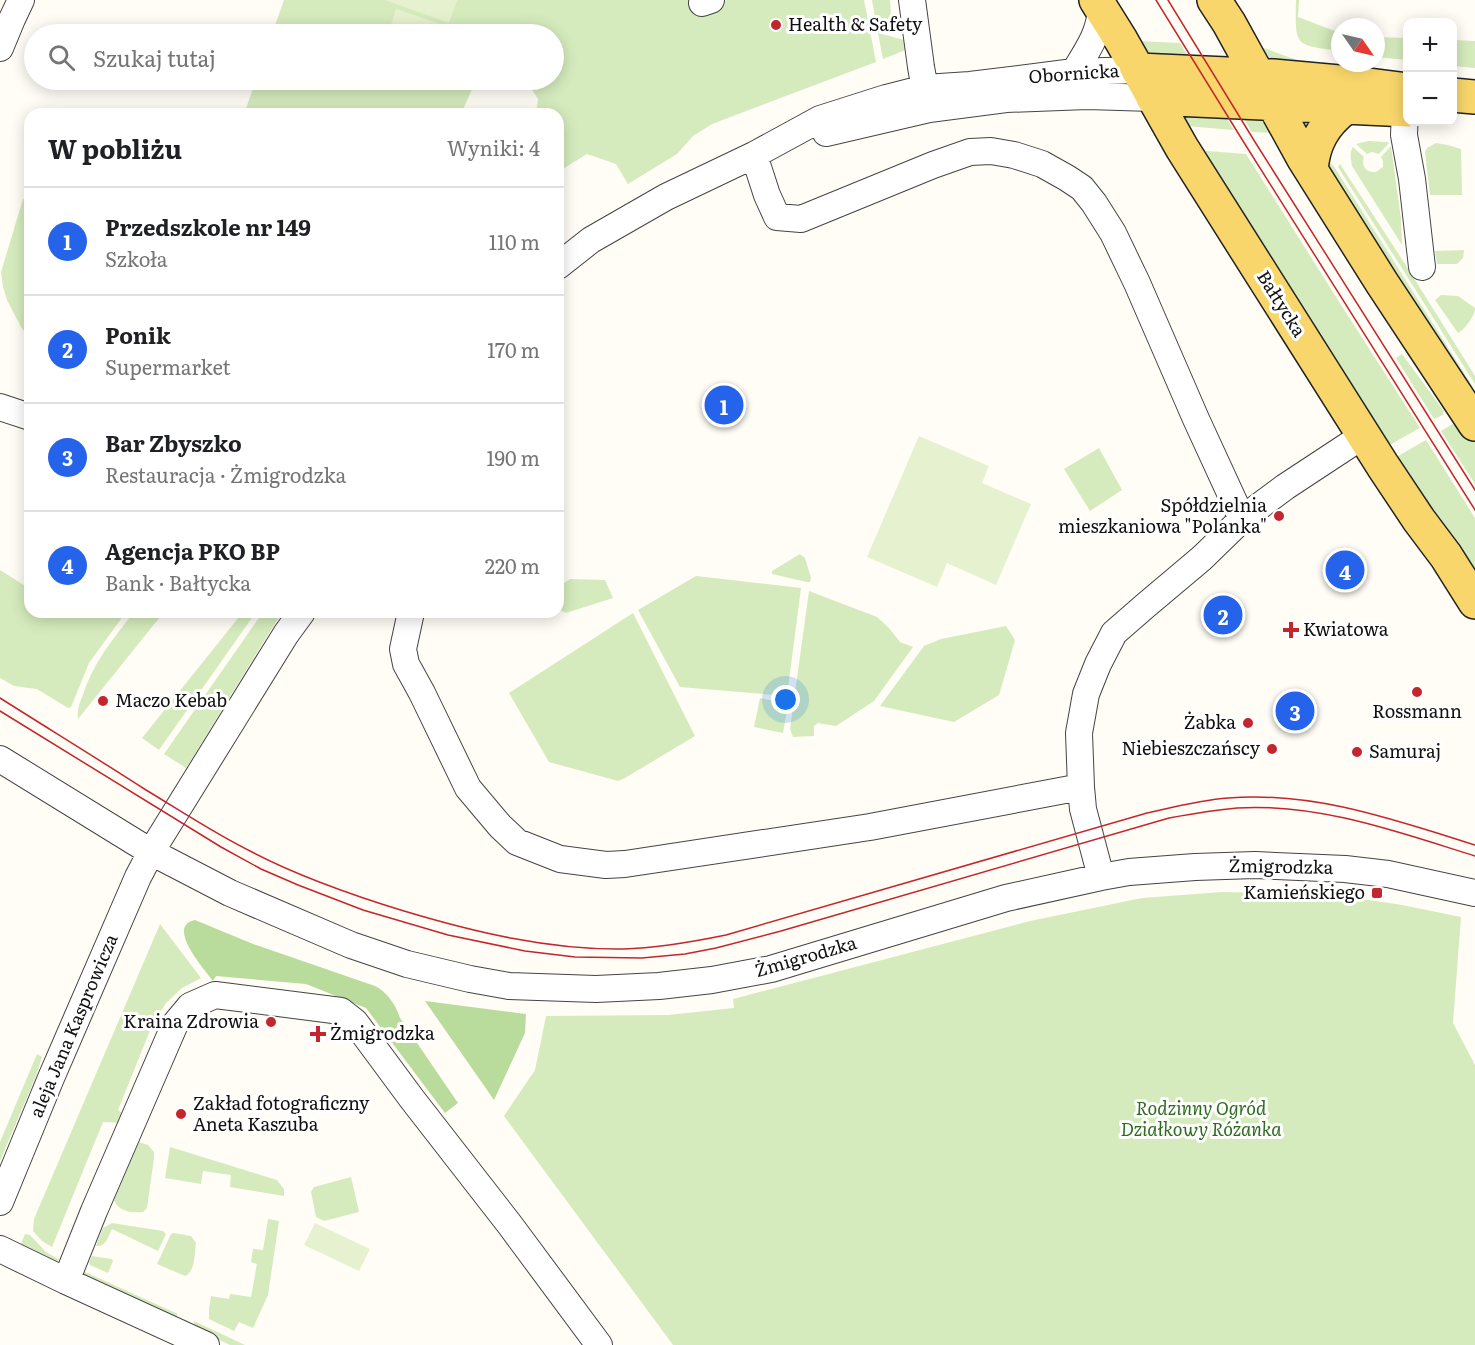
<!DOCTYPE html>
<html lang="pl">
<meta charset="utf-8">
<style>
:root{--surface:#fff;--page:#f2f2f2;--text:#202124;--muted:#757577;--line:#e0e0e0;--accent:#2563eb}
body{margin:0;font-family:Literata,serif;background:var(--page);color:var(--text)}
.controls{position:absolute;right:18px;top:18px;display:grid;overflow:hidden;border-radius:12px;box-shadow:0 3px 15px #0003}
.controls button{width:54px;height:54px;display:grid;place-items:center;padding:0;border:0;border-bottom:2px solid var(--line);background:var(--surface);color:var(--text);font:30px sans-serif}
.compass{position:absolute;left:1331px;top:18px;width:54px;height:54px;border-radius:50%;background:var(--surface);box-shadow:0 3px 15px #0003;rotate:124deg}
.you{position:absolute;left:786px;top:700px;width:21px;height:21px;margin:-15px;border:4px solid #fff;border-radius:50%;background:#1a73e8;box-shadow:0 0 0 9px #1a73e833}
.badge{display:grid;place-items:center;width:39px;height:39px;border-radius:50%;background:var(--accent);color:#fff;font-size:20px;font-weight:700}
.pin{position:absolute;translate:-50% -50%;border:3px solid #fff;box-shadow:0 2px 6px #0006}
.list{margin:0;padding:0;list-style:none}
h2{display:flex;justify-content:space-between;align-items:center;height:78px;margin:0;padding:0 24px;font-size:26px}
h2 small{font-size:20px;font-weight:400;color:var(--muted)}
.list li{display:grid;grid-template-columns:39px 1fr auto;gap:18px;align-items:center;box-sizing:border-box;height:108px;padding:0 24px;border-top:2px solid var(--line)}
.list b{display:block;font-size:22px;white-space:nowrap}
.list p{margin:0;font-size:20px;white-space:nowrap;color:var(--muted)}
.list em{font-size:20px;font-style:normal;color:var(--muted)}
.icon{flex:none;width:33px;height:33px;fill:none;stroke:currentColor;stroke-width:2;stroke-linecap:round;stroke-linejoin:round}
.map{position:relative;flex:none;width:1475px;height:1345px;overflow:hidden}
.search{position:absolute;background:var(--surface);box-shadow:0 3px 15px #0003;left:24px;top:24px;width:540px;height:66px;display:flex;align-items:center;gap:15px;box-sizing:border-box;padding:0 21px;border-radius:33px;color:var(--muted);font-size:22px}
.panel{position:absolute;background:var(--surface);box-shadow:0 3px 15px #0003;left:24px;top:108px;width:540px;height:510px;border-radius:18px}
.map>svg:first-child{display:block}
.green{fill:#d5ebbd}
.forest{fill:#b9dc9c}
.pitch{fill:#e6f2cf}
.lines{fill:none;stroke-linecap:round;stroke-linejoin:round}
.minor-casing{stroke:#444;stroke-width:28}
.major-casing{stroke:#222;stroke-width:36}
.minor{stroke:#fff;stroke-width:26}
.major{stroke:#f9d66b;stroke-width:33}
.tram{stroke:#c4262e;stroke-width:1.5}
.poi-dot{fill:#c4262e;stroke:#fff;stroke-width:2}
.labels{text-anchor:middle;stroke-width:6;stroke-linejoin:round;paint-order:stroke}
.poi-label{font-size:18px;fill:#111;stroke:#fff;text-anchor:start}
.street-label{font-size:18px;fill:#111;stroke:#fff}
.park-label{font-size:18px;font-style:italic;fill:#2f6b1f;stroke:#fff}
</style>
<div class="map">
<svg width="1475" height="1345" viewBox="0 0 1475 1345">
<rect width="100%" height="100%" fill="#fffdf5"/>
<path class="green" d="M284 0H715L722 2 727 0H864L876 62 712 124 693 136 677 154 628 184 616 164 587 154 558 172V114H536L538 99 531 88 505 80H554V34H272Z
M872 0H890L892 31 877 28Z
M1296 0H1299L1298 17 1340 33V51C1294 45 1295 47 1296 0Z
M878 33 908 41V49L883 59Z
M1376 37 1407 38V60L1376 57Z
M1453 40 1475 41V68L1453 66Z
M1137 41 1180 43 1191 61 1151 55 1146 51Z
M1260 48H1264L1294 59 1320 63 1327 67 1276 64 1268 59 1262 52Z
M256 80H476L461 114H244Z
M1189 112H1222L1234 130 1186 126V119Z
M1240 113C1257 117 1262 118 1272 133L1252 132Z
M1368 141 1387 142 1389 143 1379 154 1372 152 1367 154 1356 144Z
M1436 143 1448 145 1461 149 1462 195H1430L1425 152 1427 148Z
M1391 146 1401 219 1402 245 1352 166C1351 159 1349 153 1353 147L1364 157C1361 166 1366 173 1376 172L1383 167V161L1381 157Z
M1195 150 1246 154 1343 308 1420 428 1384 448Z
M1328 161 1330 162 1335 168 1473 387V389L1471 394 1329 170Z
M1340 164 1407 267 1475 376V384L1338 167Z
M23 199 30 201V339L21 327 7 300 3 287 1 272Z
M1464 250 1463 258 1457 264H1437L1435 251Z
M1441 295 1458 296 1475 308C1475 316 1465 329 1458 333L1435 300Z
M1402 354 1444 411 1443 415 1434 419 1396 358Z
M1461 419 1475 441V484L1441 431Z
M1426 440 1475 518V576L1391 460Z
M1099 448 1122 490 1090 511 1064 469Z
M800 554 805 558 811 578 810 582H807L772 574V571Z
M0 570 30 589V612H69L83 616 99 612H126L89 663 71 707 68 708 37 689 14 686 0 678Z
M696 576 801 588 787 696 680 687 638 610Z
M570 579 605 580 613 598 566 613 558 609V587Z
M809 591 877 617 889 628 900 642 913 647 874 701 836 726 818 723 814 726V736L793 737 790 729Z
M134 612H164L78 719C77 709 80 702 84 692 95 660 114 638 134 612Z
M243 612H256L159 750 142 738Z
M263 612H282L186 768 164 754Z
M633 613 695 736 625 778 618 781 549 762 509 693Z
M1006 626 1015 640 999 695 954 722 880 706 924 646 941 639Z
M760 698 788 704 783 733 754 727Z
M1222 892 1328 894 1402 905 1461 917 1453 1023 1475 1065V1345H673L504 1116 535 1070 546 1016 668 1015 734 1008 733 999 1030 921 1142 898Z
M160 924 201 978 182 988 166 1003 153 1023 118 1110 127 1116 125 1123 103 1122 52 1247 42 1241 33 1231 34 1219Z
M37 1054 42 1057 36 1076 0 1161V1142Z
M139 1142 148 1145 154 1152V1158L147 1208 143 1212C131 1213 119 1212 114 1200Z
M170 1147 277 1180 284 1189V1196L230 1187 231 1175 203 1171 201 1184 165 1178Z
M351 1177 359 1212 324 1221 316 1217 311 1192 314 1187Z
M268 1219 279 1221 268 1295 253 1328 239 1322 234 1331 209 1319V1309L211 1296 229 1299 230 1294 251 1297 257 1264 251 1262 253 1249 263 1250Z
M112 1223 163 1231 166 1234 158 1251 112 1229C108 1237 106 1247 96 1246L103 1228Z
M174 1233 191 1236 196 1243C194 1254 196 1271 185 1276L157 1264 171 1234Z
M25 1234 30 1235 46 1252 60 1260 51 1263 20 1246Z
M92 1256 112 1259 113 1261 108 1273 90 1265 89 1263Z
M83 1271 178 1314 176 1317 85 1278Z
M194 1321 245 1345H230L194 1328Z"/>
<path class="forest" d="M195 920 253 944 375 986C387 992 396 1005 400 1018L458 1103 445 1113 366 1008 306 984 216 976 213 981C205 970 165 926 195 920Z
M425 1001 526 1014 525 1033 494 1100Z"/>
<path class="pitch" d="M385 0H457L449 23Z
M396 9 452 28 449 34H388Z
M919 436 989 466 982 483 1031 504 996 585 947 563 937 587 867 557Z
M315 1223 370 1249 359 1271 304 1245Z"/>
<g class="lines">
<defs>
<path id="minor" d="M912 0 921 67 928 106
M702 3 711 0
M0 48 12 19 21 0
M1074 72C1087 51 1100 33 1101 8
M1405 110 1404 135 1412 179 1422 267
M826 133 929 109 1006 99 1087 96 1153 98
M754 155 767 195 777 217 801 219 933 165 970 152 991 151 1014 155 1042 164 1067 178 1082 188 1094 203 1113 233 1137 283 1196 419 1242 519
M558 266 591 240 666 197 754 155 820 119 886 98 925 88 970 85 1074 72 1138 70
M0 407 30 417
M411 612 403 649 406 664 422 693 468 788 500 826 517 842 560 859 606 865 625 864 870 827 1081 787
M0 759 151 852 230 893 351 945 407 964 470 979 509 986 596 989 659 986 712 980 771 969 1006 898 1101 877 1129 872 1195 867 1255 865 1345 869 1388 874 1475 893
M1101 877 1083 809 1081 787 1079 733 1086 694 1098 664 1114 633 1145 606 1202 558 1242 519 1285 487 1364 435
M0 1202 51 1078 138 877 151 852 286 634 302 612
M0 1249 66 1281 206 1345
M66 1281 94 1211 175 1024 190 1006 215 995 341 1011 355 1022 412 1099 510 1225 599 1345"/>
<path id="major" d="M1096 0 1121 40 1182 148 1383 466 1419 520 1446 556 1475 602
M1214 0 1229 23 1304 159 1382 283 1475 424
M1138 70 1273 76 1361 84 1408 90
M1452 95 1475 97
M1153 98 1408 110
M1311 170C1313 143 1324 124 1345 108"/>
</defs>
<use href="#minor" class="minor-casing"/>
<use href="#major" class="major-casing"/>
<use href="#minor" class="minor"/>
<use href="#major" class="major"/>
<path class="tram" d="M1156 0 1243 141 1475 510
M1168 0 1255 142 1475 490
M0 698C49 729 98 759 146 790 181 811 215 834 252 852 300 877 352 895 404 911 474 932 549 950 623 949 658 948 692 942 726 935L1147 813C1174 807 1201 800 1228 798 1314 791 1395 820 1475 845
M0 711 221 847 261 869 298 885 363 910 448 935 525 951 575 957 642 958 685 954 716 948 781 931 1169 818C1191 814 1214 810 1237 808 1319 803 1398 832 1475 856"/>
</g>
<g class="poi-dot">
<circle cx="776" cy="25" r="6"/>
<circle cx="1279" cy="516" r="6"/>
<path d="M1288 621h6v6h6v6h-6v6h-6v-6h-6v-6h6z"/>
<circle cx="1417" cy="692" r="6"/>
<circle cx="103" cy="701" r="6"/>
<circle cx="1248" cy="723" r="6"/>
<circle cx="1272" cy="749" r="6"/>
<circle cx="1357" cy="752" r="6"/>
<rect x="1371" y="887" width="12" height="12" rx="3"/>
<circle cx="271" cy="1022" r="6"/>
<path d="M315 1025h6v6h6v6h-6v6h-6v-6h-6v-6h6z"/>
<circle cx="181" cy="1114" r="6"/>
</g>
<g class="labels">
<g class="poi-label">
<text x="788" y="31">Health &amp; Safety</text>
<text x="1267" y="512" text-anchor="end">Spółdzielnia<tspan x="1267" dy="21">mieszkaniowa "Polanka"</tspan></text>
<text x="1303" y="636">Kwiatowa</text>
<text x="115" y="707">Maczo Kebab</text>
<text x="1417" y="718" text-anchor="middle">Rossmann</text>
<text x="1236" y="729" text-anchor="end">Żabka</text>
<text x="1260" y="755" text-anchor="end">Niebieszczańscy</text>
<text x="1369" y="758">Samuraj</text>
<text x="1365" y="899" text-anchor="end">Kamieńskiego</text>
<text x="259" y="1028" text-anchor="end">Kraina Zdrowia</text>
<text x="330" y="1040">Żmigrodzka</text>
<text x="193" y="1110">Zakład fotograficzny<tspan x="193" dy="21">Aneta Kaszuba</tspan></text>
</g>
<g class="street-label">
<text transform="translate(1074 74) rotate(-4)" y="6">Obornicka</text>
<text transform="translate(1281 304) rotate(58)" y="6">Bałtycka</text>
<text transform="translate(1281 867) rotate(1)" y="6">Żmigrodzka</text>
<text transform="translate(806 957) rotate(-16)" y="6">Żmigrodzka</text>
<text transform="translate(74 1026) rotate(-67)" y="6">aleja Jana Kasprowicza</text>
</g>
<g class="park-label">
<text x="1201" y="1115">Rodzinny Ogród<tspan x="1201" dy="21">Działkowy Różanka</tspan></text>
</g>
</g>
</svg>
<div class="controls">
<button>+</button>
<button>−</button>
</div>
<svg class="compass" viewBox="-18 -18 36 36"><path d="M0-13l5 13h-10z" fill="#e53935"/><path d="M0 13l5-13h-10z" fill="#757577"/></svg>
<div class="you"></div>
<div class="pin badge" style="left:724px;top:405px">1</div>
<div class="pin badge" style="left:1223px;top:615px">2</div>
<div class="pin badge" style="left:1295px;top:711px">3</div>
<div class="pin badge" style="left:1345px;top:570px">4</div>
<div class="search"><svg class="icon" aria-label="search" viewBox="0 0 24 24"><circle cx="10" cy="10" r="6"/><path d="M15 15l6 6"/></svg>Szukaj tutaj</div>
<section class="panel">
<h2>W pobliżu<small>Wyniki: 4</small></h2>
<ul class="list">
<li><span class="badge">1</span><div><b>Przedszkole nr 149</b><p>Szkoła</p></div><em>110 m</em></li>
<li><span class="badge">2</span><div><b>Ponik</b><p>Supermarket</p></div><em>170 m</em></li>
<li><span class="badge">3</span><div><b>Bar Zbyszko</b><p>Restauracja · Żmigrodzka</p></div><em>190 m</em></li>
<li><span class="badge">4</span><div><b>Agencja PKO BP</b><p>Bank · Bałtycka</p></div><em>220 m</em></li>
</ul>
</section>
</div>
